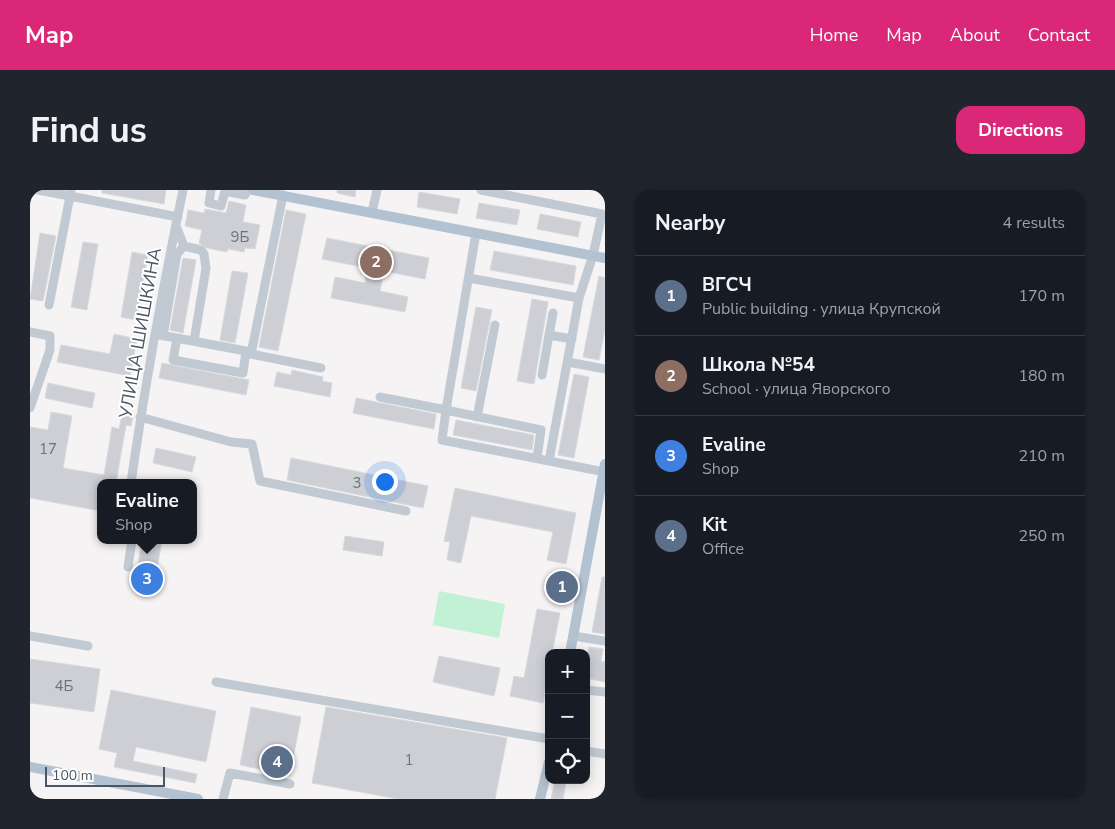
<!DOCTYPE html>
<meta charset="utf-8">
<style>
:root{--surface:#171b24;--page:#20242c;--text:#f1f3f6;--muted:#9ea1a6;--line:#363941;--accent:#db2777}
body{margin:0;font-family:"Nunito Sans",sans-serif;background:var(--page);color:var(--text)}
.controls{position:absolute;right:15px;bottom:15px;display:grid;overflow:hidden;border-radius:10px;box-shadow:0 2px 12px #0003}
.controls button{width:45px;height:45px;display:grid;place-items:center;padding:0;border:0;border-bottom:1px solid var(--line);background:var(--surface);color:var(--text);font:25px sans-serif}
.scale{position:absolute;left:15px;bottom:12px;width:120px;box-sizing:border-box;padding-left:5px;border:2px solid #4a5661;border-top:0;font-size:14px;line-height:18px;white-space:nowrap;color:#4a5661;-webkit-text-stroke:4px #fff;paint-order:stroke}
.you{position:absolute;left:354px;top:291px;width:18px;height:18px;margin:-12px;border:4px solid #fff;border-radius:50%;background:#1a73e8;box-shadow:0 0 0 8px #1a73e833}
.badge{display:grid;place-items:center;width:32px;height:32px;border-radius:50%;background:var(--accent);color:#fff;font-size:16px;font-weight:700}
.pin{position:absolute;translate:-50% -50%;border:2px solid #fff;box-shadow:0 1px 5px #0006}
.popup{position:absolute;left:67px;top:289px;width:100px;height:65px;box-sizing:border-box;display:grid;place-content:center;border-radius:10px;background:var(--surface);filter:drop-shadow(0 1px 4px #0005);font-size:16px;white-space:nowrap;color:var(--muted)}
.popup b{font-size:19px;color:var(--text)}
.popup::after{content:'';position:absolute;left:50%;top:100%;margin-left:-10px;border:10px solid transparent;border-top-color:var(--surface)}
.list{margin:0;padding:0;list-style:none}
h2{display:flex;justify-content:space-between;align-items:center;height:65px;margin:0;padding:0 20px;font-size:21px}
h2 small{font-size:16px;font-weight:400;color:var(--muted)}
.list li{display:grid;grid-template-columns:32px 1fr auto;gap:15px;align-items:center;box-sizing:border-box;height:80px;padding:0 20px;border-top:1px solid var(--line)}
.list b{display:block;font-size:19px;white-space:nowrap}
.list p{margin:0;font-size:16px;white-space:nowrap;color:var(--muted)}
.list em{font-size:16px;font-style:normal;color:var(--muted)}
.icon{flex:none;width:28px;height:28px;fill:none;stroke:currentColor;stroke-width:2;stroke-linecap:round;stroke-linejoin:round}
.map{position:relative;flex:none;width:575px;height:609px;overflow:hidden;border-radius:15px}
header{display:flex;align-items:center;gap:30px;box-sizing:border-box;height:70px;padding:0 25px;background:var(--accent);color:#fff}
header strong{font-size:24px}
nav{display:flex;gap:28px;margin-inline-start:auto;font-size:18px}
.intro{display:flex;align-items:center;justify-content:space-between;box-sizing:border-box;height:120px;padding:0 30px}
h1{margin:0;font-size:35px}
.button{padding:12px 22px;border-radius:15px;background:var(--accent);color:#fff;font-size:18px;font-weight:700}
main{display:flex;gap:30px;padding:0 30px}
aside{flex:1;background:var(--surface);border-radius:15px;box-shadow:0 2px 12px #0003}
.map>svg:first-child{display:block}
.green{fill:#c3f1d5}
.building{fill:#cdcfd5;stroke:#d7d9de}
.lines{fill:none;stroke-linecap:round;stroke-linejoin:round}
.minor{stroke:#c1cad2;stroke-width:9}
.major{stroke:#b3c2d1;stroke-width:10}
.labels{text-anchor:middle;stroke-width:4;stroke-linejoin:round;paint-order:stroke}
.number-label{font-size:15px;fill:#6b747e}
.street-label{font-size:18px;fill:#4a5661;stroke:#fff}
</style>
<header>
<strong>Map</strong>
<nav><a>Home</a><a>Map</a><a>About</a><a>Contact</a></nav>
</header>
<div class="intro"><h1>Find us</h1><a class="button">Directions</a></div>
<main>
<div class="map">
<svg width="575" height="609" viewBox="0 0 575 609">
<rect width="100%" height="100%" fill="#f5f3f3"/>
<path class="green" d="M409 401 475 414 469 448 403 435Z"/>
<path class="building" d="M72 0H136L134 14 72 3Z
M307 0H326L325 7 307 3Z
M389 2 430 9 427 24 387 17Z
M199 11 216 15 213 32 230 35 225 59 215 58 214 62 198 59 197 62 177 58 169 53 172 40 155 36 158 20 174 23 175 19 196 23Z
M449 13 490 20 487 35 446 28Z
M256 20 276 24 248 161 229 157Z
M510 24 551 32 548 47 507 39Z
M10 43 26 46 13 111 0 109Z
M297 48 399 68 395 89 354 81 350 101 378 107 375 122 301 108 305 87 335 93 337 78 292 69Z
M53 52 68 54 57 120 41 117Z
M464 61 546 76 543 95 460 80Z
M102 62 118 65 106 130 91 127Z
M153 68 166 70 153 143 140 140Z
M202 81 218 83 205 153 190 150Z
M569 86 575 88V139L569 170 553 167Z
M502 109 518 112 504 194 487 191Z
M446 117 462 120 446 201 431 198Z
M84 144 107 149 100 186 27 172 31 155 80 164Z
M132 173 219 190 216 205 129 188Z
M262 180 293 187 292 191 302 193 300 207 244 196 247 182 261 185Z
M544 184 559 187 544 268 528 265Z
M18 193 65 203 62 218 15 208Z
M326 208 406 224 404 239 323 223Z
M21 222 42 226 33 278 74 285 82 237 89 239 92 225 103 227 101 236 96 235 86 293H71V321L0 308V237L18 240Z
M426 230 504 245 502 260 423 245Z
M126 258 166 267 162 282 123 273Z
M261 268 398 296 393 318 257 290Z
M425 298 546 323 536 374 517 370 523 342 441 326 431 373 417 370 420 352 414 351Z
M315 346 354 352 352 366 313 360Z
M112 350H132L124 396 105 393Z
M572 387H575V444L562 442Z
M507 419 530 423 522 463H519V480L513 513 480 506 484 486 494 488Z
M559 457 573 459 571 471 575 472V492L556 488V470Z
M409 466 470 478 464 506 403 492Z
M0 469 70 479 64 522 0 513Z
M81 500 186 521 176 572 106 557 103 571 167 584 165 593 84 577 87 563 69 559Z
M221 517 271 527 260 585 210 575Z
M296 517 477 548 465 609H368L282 593Z
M525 590 536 592 533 609H521Z"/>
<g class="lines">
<path class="minor" d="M8 0 40 6 41 0
M181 0 179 13 191 16 195 1 215 5 217 0
M451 0 572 24 563 65 549 108 519 271
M253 5 221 164 291 178
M342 22 347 0
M146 36 154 56 171 60 174 64 176 78 164 151
M446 43 416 220 511 240 507 268
M439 88 549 108
M19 115 40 6 148 27
M523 123 519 145 542 149
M0 142 20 146V160L0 218
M125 144 216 161 220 163
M133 146 147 64 154 56
M147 148 143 170 213 183 216 161
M538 172 575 179
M512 185 519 145
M350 207 416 220 412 250 575 282
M110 227 201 252 222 254 230 291 376 321
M447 227 465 135
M101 293C115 194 133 97 153 0
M98 377 102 350
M0 446 58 456
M543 446 575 451
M186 492 519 549
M556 500 575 502
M556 561 575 564
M193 609 200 583 260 594"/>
<path class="major" d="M223 0 575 68
M540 463 575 274
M0 577 168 609
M510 609 519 572"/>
</g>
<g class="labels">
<g class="number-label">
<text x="210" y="52">9Б</text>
<text x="18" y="264">17</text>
<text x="327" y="298">3</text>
<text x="34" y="501">4Б</text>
<text x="379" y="575">1</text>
</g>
<g class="street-label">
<text transform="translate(110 143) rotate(-80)" y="6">УЛИЦА ШИШКИНА</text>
</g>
</g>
</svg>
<div class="controls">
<button>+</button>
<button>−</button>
<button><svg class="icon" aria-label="locate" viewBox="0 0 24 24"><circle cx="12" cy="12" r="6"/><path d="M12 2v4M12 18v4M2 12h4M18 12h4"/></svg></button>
</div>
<div class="scale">100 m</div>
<div class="you"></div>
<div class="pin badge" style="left:532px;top:397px;background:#5c6f8a">1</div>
<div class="pin badge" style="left:346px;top:72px;background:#8d6e63">2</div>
<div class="pin badge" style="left:117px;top:389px;background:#3f7fe0">3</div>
<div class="popup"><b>Evaline</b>Shop</div>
<div class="pin badge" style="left:247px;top:572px;background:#5c6f8a">4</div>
</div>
<aside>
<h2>Nearby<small>4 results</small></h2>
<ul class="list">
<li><span class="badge" style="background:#5c6f8a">1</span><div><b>ВГСЧ</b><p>Public building · улица Крупской</p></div><em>170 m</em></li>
<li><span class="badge" style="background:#8d6e63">2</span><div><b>Школа №54</b><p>School · улица Яворского</p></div><em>180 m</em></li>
<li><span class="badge" style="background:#3f7fe0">3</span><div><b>Evaline</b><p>Shop</p></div><em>210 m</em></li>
<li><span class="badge" style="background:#5c6f8a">4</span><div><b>Kit</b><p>Office</p></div><em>250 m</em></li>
</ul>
</aside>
</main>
